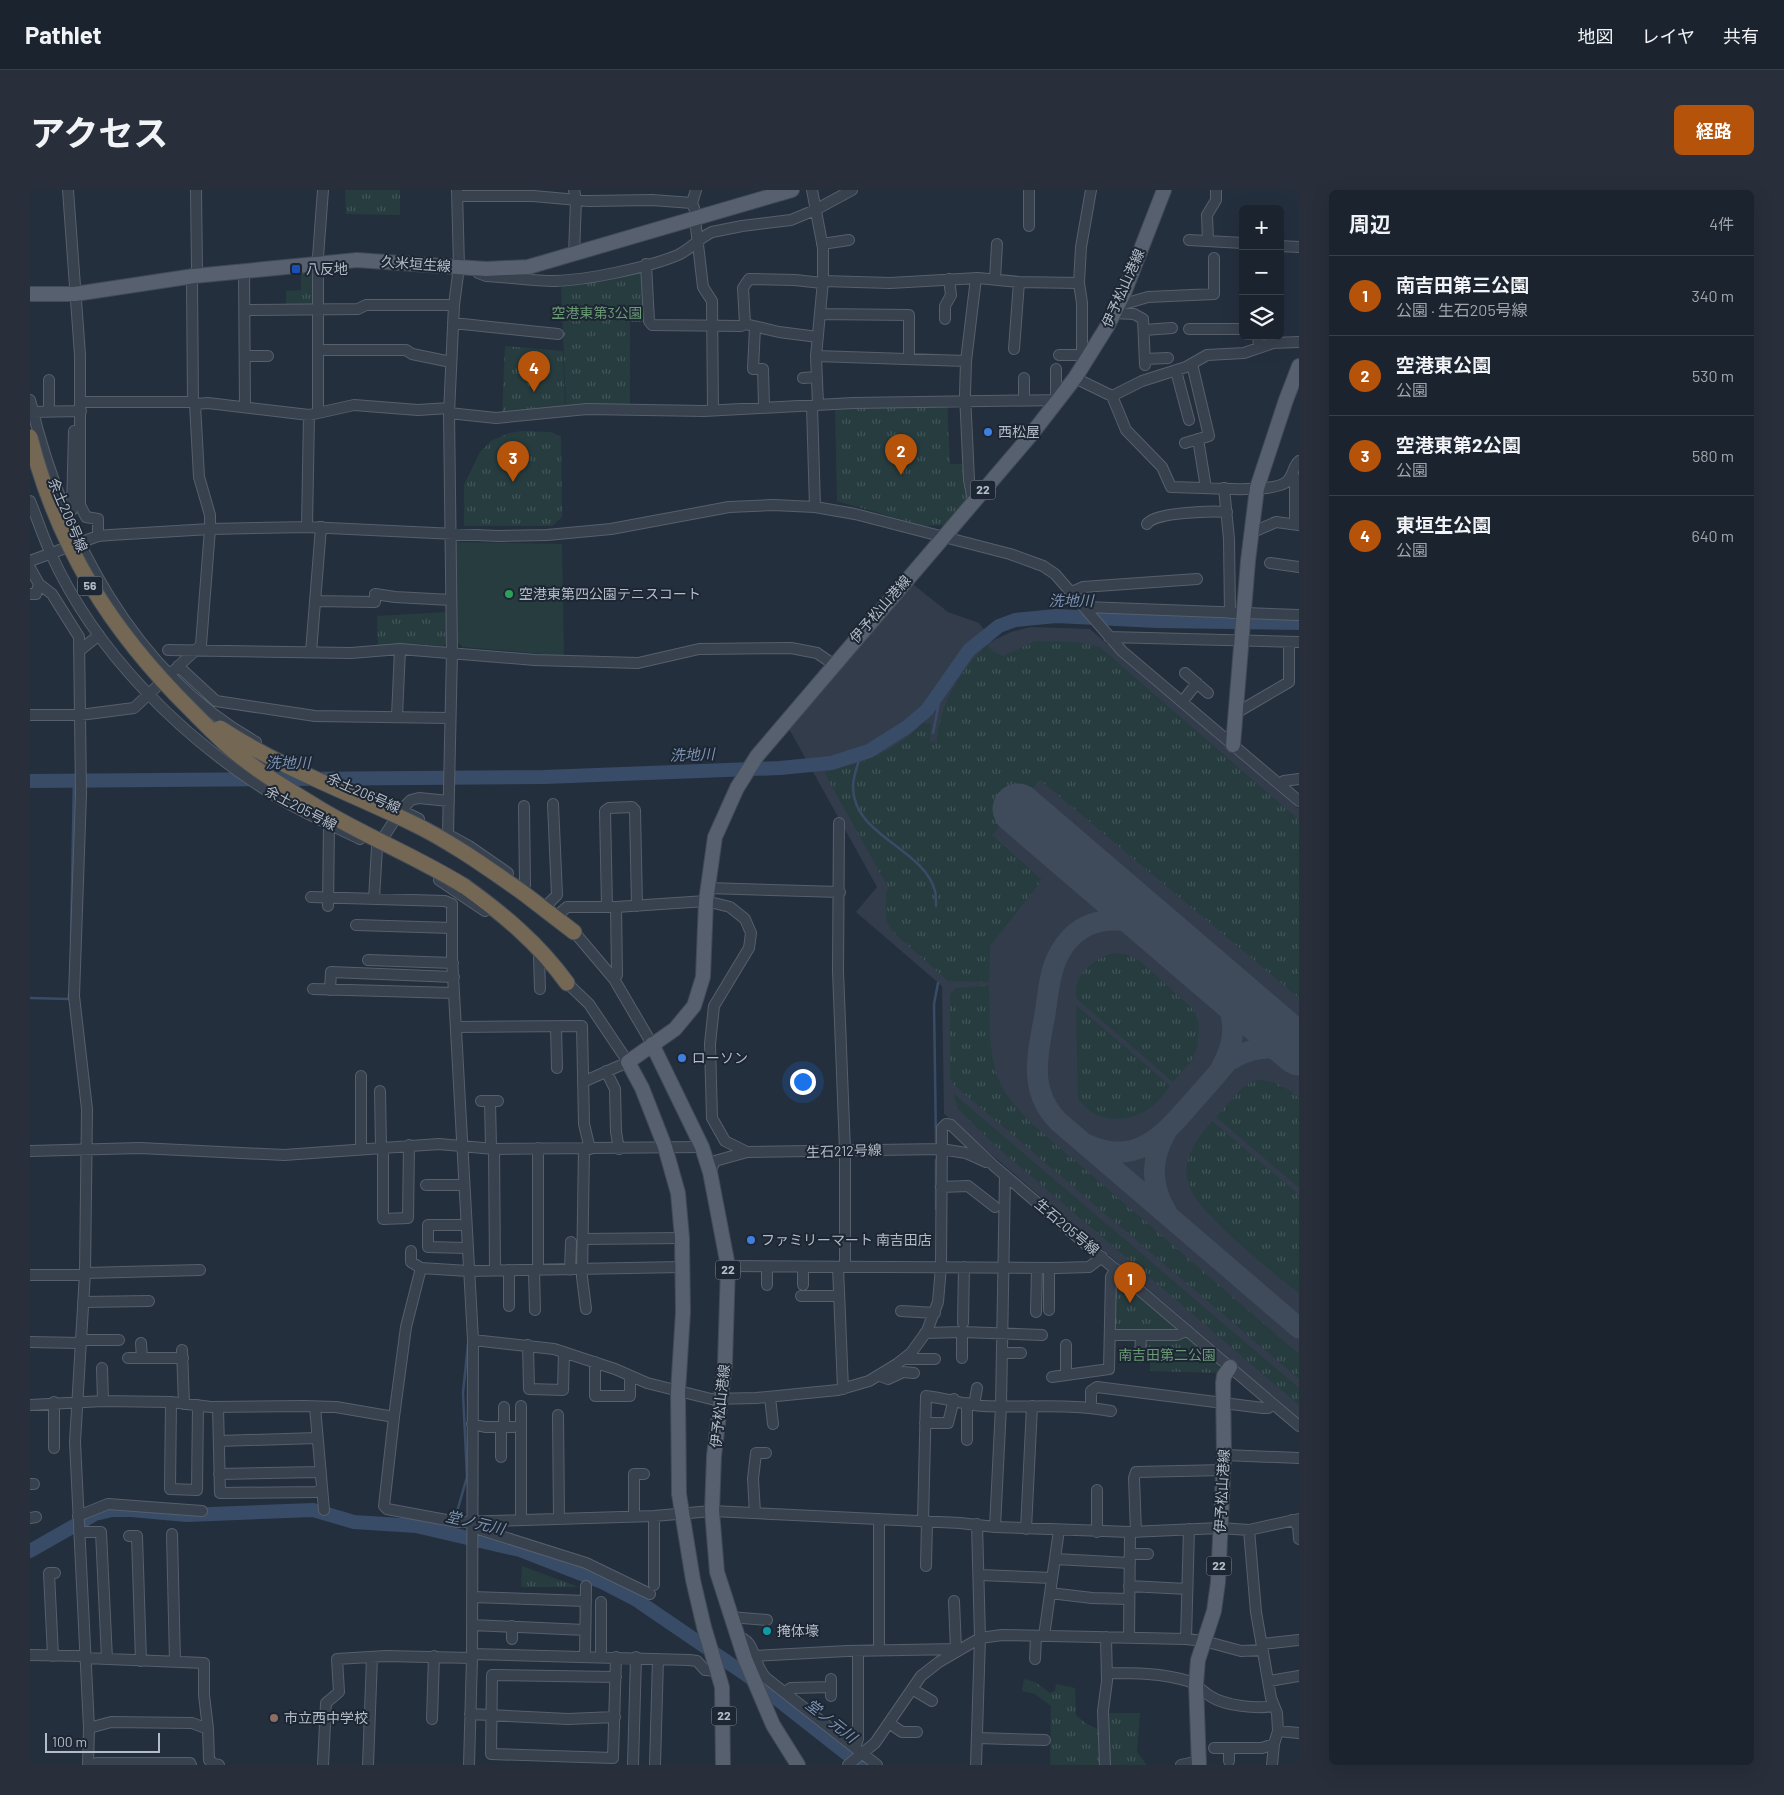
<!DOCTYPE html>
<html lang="ja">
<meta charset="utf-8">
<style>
:root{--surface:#1b232e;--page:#282f3a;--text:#f1f3f6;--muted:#a0a4aa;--line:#39404a;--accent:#b45309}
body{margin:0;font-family:Barlow,"Noto Sans JP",sans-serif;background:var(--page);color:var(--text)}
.controls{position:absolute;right:15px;top:15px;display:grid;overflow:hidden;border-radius:8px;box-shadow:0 5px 20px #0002}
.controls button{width:45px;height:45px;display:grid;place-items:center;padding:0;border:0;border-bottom:1px solid var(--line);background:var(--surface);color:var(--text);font:25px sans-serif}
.scale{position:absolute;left:15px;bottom:12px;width:115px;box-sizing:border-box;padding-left:5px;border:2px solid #b4bcc9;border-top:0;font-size:14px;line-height:18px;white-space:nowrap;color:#b4bcc9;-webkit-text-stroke:4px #1d2633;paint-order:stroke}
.you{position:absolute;left:772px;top:891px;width:18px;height:18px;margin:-12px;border:4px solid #fff;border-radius:50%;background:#1a73e8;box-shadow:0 0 0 8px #1a73e833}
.badge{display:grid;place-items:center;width:32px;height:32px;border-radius:50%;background:var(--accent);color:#fff;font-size:16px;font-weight:700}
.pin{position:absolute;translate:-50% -41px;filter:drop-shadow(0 1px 2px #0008)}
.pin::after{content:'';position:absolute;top:26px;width:18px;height:15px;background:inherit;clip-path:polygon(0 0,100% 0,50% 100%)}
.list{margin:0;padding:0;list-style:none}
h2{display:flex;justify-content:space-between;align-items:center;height:65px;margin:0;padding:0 20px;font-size:21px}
h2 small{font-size:16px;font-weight:400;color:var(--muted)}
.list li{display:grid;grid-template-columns:32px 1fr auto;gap:15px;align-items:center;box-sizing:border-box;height:80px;padding:0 20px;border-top:1px solid var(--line)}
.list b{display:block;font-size:19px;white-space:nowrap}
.list p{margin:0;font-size:16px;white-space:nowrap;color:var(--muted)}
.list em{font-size:16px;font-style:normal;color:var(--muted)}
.icon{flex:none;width:28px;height:28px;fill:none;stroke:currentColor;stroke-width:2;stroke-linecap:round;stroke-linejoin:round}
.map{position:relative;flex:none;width:1269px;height:1575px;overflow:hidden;border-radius:8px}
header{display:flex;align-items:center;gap:30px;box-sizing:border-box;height:70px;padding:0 25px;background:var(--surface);border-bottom:1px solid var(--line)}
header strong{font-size:24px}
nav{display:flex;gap:28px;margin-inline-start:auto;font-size:18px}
.intro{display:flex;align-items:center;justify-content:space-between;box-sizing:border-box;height:120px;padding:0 30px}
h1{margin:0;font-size:35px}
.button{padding:12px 22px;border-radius:8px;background:var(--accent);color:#fff;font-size:18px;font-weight:700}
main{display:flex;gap:30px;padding:0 30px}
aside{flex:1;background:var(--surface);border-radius:8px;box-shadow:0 5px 20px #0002}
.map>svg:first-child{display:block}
.airport{fill:#323c4b}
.grass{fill:url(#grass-tufts)}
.pitch{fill:#263c3f}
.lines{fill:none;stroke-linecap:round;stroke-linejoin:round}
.stream{stroke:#394c67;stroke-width:2.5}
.river{stroke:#394c67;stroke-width:14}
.taxiway{stroke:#3f4a5a;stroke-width:21}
.runway{stroke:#3f4a5a;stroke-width:51}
.minor-casing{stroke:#565f6c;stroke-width:12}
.major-casing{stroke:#414a57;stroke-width:16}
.highway-casing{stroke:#434c59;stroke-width:17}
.minor{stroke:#38414e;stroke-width:10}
.major{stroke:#56606e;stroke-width:14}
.highway{stroke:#746855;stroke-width:15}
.highway-bridge-casing{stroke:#434c59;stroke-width:17;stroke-linecap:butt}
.highway-bridge{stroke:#746855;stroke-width:15}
.transit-dot{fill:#1a4fb4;stroke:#1d2633;stroke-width:2}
.shop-dot{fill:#3f7fe0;stroke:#1d2633;stroke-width:2}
.leisure-dot{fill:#2e9e5b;stroke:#1d2633;stroke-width:2}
.culture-dot{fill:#0f9aa8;stroke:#1d2633;stroke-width:2}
.education-dot{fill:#8d6e63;stroke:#1d2633;stroke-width:2}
.labels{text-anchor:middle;stroke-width:4;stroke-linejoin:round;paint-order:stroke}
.shield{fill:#1d2633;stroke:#878f9c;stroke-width:1}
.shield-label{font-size:12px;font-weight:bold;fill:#b4bcc9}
.street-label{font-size:14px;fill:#b4bcc9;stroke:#1d2633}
.poi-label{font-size:14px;fill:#b4bcc9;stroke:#1d2633;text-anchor:start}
.park-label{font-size:14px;fill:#6b9a76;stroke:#1d2633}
.water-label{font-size:15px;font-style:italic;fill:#7c92b1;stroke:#1d2633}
</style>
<header>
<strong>Pathlet</strong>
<nav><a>地図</a><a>レイヤ</a><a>共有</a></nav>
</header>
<div class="intro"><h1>アクセス</h1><a class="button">経路</a></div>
<main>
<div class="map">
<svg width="1269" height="1575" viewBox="0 0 1269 1575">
<defs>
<pattern id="grass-tufts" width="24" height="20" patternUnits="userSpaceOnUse" patternTransform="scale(1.25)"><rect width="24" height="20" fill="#263c3f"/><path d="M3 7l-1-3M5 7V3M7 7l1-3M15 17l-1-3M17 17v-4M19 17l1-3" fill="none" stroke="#435659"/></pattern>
</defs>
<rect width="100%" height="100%" fill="#242f3e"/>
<path class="airport" d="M880 392 918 422 949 433 962 451 981 442 1001 437 1060 439 1269 619V1228L914 924 912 796 826 722 847 697 758 537Z"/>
<path class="grass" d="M315 0H370V25L316 24Z
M271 78H288V117L256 118V101L271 100Z
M614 78 617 132H600V215L560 214 536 218 531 95Z
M475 156 533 161 535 218 472 224Z
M917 213 920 274H936L940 309 915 335 894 336 807 311 805 216Z
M493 241 521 242 531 247 532 327 522 336H434V295L450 262 461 251 479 243Z
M417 422 418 448 414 456 391 454 348 456 347 426Z
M1005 451 1046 452 1070 457 1269 630V808L1010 590 962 645 1012 690 960 756 959 792 918 791 862 741 856 729V702L859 699 794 582C830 574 869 561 892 533L901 534 900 552 907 551C909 515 931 479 957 455L964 462 973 466Z
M1084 763 1097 765 1110 771 1165 821 1169 836 1167 858 1161 871 1143 892 1047 809C1041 786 1064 768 1084 763Z
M959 795C960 827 957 866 971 895 978 909 990 921 1000 932L1269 1164V1189L924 895 920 888V804L926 798Z
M1046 815 1140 896C1134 904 1127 913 1118 919 1097 934 1063 933 1048 908Z
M1227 890C1246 891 1255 896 1269 908V998L1186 927 1213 897Z
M923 903 1269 1198V1215L968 958 928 919Z
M1182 931 1269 1005V1103C1244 1084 1221 1065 1198 1043 1156 1003 1138 982 1182 931Z
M1086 1086 1146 1136V1141L1087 1142 1083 1138Z
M1113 1147H1157L1189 1175V1183L1120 1181V1170H1113Z
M492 1376 549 1397H491Z
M994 1489 1005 1492 1020 1503 1025 1501 1026 1494 1045 1498 1046 1525 1055 1533 1076 1543 1077 1523H1110L1107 1562 1117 1575H1020L1021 1516 1005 1504 992 1501Z"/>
<path class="pitch" d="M424 352 532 354 534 466 433 457 428 453Z"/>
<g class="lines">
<path class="stream" d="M903 543 911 502
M831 564C828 574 823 586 823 597 823 646 894 658 905 701 906 705 906 711 906 716
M41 751 44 589
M0 808 39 809V804
M906 952 904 814 908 793
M906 970V1019
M426 1325 437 1287 433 1203 438 1154"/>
<path class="river" d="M0 591 514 587 750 578 801 573 839 561 877 537 897 520 939 460 969 436 985 430 1026 426 1127 431 1269 433
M0 1361 65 1324 82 1320H101L157 1325 283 1320 324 1332 386 1336 490 1360 572 1392 605 1409 718 1486 831 1575"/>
<path class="taxiway" d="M1132 742C1093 723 1048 723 1027 768 1019 785 1018 806 1015 824 1008 863 997 901 1029 932L1269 1138
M1191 878C1209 847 1204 825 1191 794
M1058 955C1104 976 1131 948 1159 916 1172 901 1185 887 1197 872 1220 856 1243 855 1269 863
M1136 1021C1120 995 1121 968 1136 942"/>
<path class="runway" d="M988 619 1269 860"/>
<defs>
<path id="minor" d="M38 0 50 165V315L56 327 68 329V346
M544 0 546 10 544 64
M782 0 793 58V91L786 166 788 215
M999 0V36
M428 6H503L559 11 622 10 662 13
M664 18 662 13 666 0
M665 29 673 97 682 111 683 220
M1159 50 1213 53
M1178 51 1177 25 1186 10V0
M792 54 819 50
M1250 56 1269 57
M616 74 619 131 622 135 711 136 715 134
M445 78 448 83 456 86C479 87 502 91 525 91 557 90 617 78 648 65 661 59 669 48 682 42L712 36 761 30 785 20 822 0
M214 81 215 217
M965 89 967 54
M793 91 860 93 948 88 989 92 1049 93 1051 57 1061 0
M1049 93 1052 113V166L1056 172
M1087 116 1118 107 1184 104V68
M215 120 328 119 336 115H424
M1084 123 1104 124 1113 129 1115 175
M790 124 879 125V167
M915 129V116L921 105 919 89
M423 133 528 144
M725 137 723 179H733L734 216
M1159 139H1213
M1114 140 1142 138
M1228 146 1229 157
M788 147 749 142 715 134 713 98 719 89 765 90 792 93
M984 159 989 92
M289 160H376L382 164 421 172
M1029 165H1052
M215 166H238
M786 166 936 171
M1115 169 1138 168
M1146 181 1159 230
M773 188 787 187
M994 188V210
M1045 188 1082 206 1096 240 1132 277 1141 297C1166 297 1237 304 1255 293 1264 287 1262 277 1269 271
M19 190V222
M1082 206 1112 191 1156 177 1177 165 1214 163 1243 153 1269 152
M0 210C32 345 102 482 226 552
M1026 210V179
M51 212H163
M165 214 178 213 279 225 324 215 388 220 419 218
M782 216 785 317
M0 222 51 221
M288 223V67L293 0
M419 223 466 228 557 219 674 221 823 213 1029 210
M1168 249 1176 298
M1155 253 1179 246 1162 174
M1262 286 1265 288V334
M1194 298 1199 349 1200 423
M0 311C7 328 13 347 21 364 66 463 151 547 242 604 269 621 301 635 330 649
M943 311 939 290 935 204 936 171 946 88
M42 320 44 241
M1117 334C1124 322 1182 321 1197 322
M277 337 279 225
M1221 343 1246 332 1269 335
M0 371 68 346 80 345 180 339 277 337 468 346 517 345 581 339 699 317 743 315 785 317 825 324 980 364 1013 376 1025 384 1092 461 1269 611
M1240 373 1269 377
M0 378 9 394 22 404 49 447 51 604 44 806 57 919 55 1083 45 1252 59 1538 58 1575
M1042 402 1053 397 1167 389
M0 404H6L9 394
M285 411 345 412V404L365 407 421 410
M1055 417 1269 425
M1079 447 1269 452
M138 460 321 463 370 459 505 470 608 473 669 459 761 458 787 463 803 474
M49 461 69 445
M281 462 291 337
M148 476 186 511 285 526 420 528
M1155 483 1178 503
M1152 512 1167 493
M1206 523 1259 492V452
M0 525H50L104 518 171 455 180 339V325L169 287 165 214 163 212 162 92 167 79 166 0
M367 526 370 459
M1249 594 1254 591 1269 589
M346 608 389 629
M494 616 495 695
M809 633 808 781 815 960V1077
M417 644 439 656 478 683
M418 644 422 462 419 223 424 115 429 77 427 0
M409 690 455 721
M677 698 810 702
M281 707 415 711 422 714V767L443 1150 442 1468 439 1575
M344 709 347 657 372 619 381 610 389 608 419 611
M517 715 527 705 523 614
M298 716 299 634
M577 717 575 621 579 618 602 617 605 620 607 716
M528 725 537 717H586L676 711 700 717 715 729 721 743 719 758 684 816 680 854 682 928 695 951 717 962
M326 735 422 738
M540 737 584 789 622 854
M509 767 510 799
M338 770 423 773
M584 789 587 785 586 717
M534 790 559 814 598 872 553 892
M283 799 424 803
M300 800 301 782 424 787
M426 837 552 836 554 934 560 959
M526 837 527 878
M576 881 585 899 586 942 589 959
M350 901 351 957
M451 911H468
M460 911 461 958
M353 957V1029L378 1028 379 955
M331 959V886
M464 959 465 1080
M554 959 552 1087 556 1119
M0 961 110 958 254 965 409 954 464 959 672 957
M680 982 685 971 717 962 911 959 936 963 956 972
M396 995H434
M911 997 938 996 965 1017
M436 1035H398V1057L437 1058
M553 1049 652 1048
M381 1061V1072L391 1078
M698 1076 1027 1078 1059 1077 1072 1067
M737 1077V1095
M773 1077V1095
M808 1077 813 1199
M479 1080V1116
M504 1080 505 1120
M508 1080V958
M540 1080 541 1052
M55 1083 170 1080
M0 1085H55
M771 1106H809
M53 1112 119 1111
M1019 1120V1078
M871 1121 905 1123
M1006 1122 1007 1078
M933 1133 934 1077
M932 1142 1012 1145
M895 1143 932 1142V1168
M1080 1145H1147L1157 1140
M50 1150H89
M443 1150 524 1159 585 1179 617 1193 681 1209 726 1208 808 1200 839 1191 867 1174 881 1163 897 1141 908 1112 911 1077 912 938 916 934 921 935 964 976 1269 1236
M0 1152 50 1153
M111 1153 112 1168
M498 1155 499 1199 533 1200 534 1162
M152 1160 154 1214
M972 1163H991
M1110 1167 1111 1145
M98 1168H153
M874 1169H905
M565 1172V1206H600V1186
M72 1178 73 1211
M1036 1185V1155
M850 1186 858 1189 873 1182 884 1183
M1022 1187 1079 1179 1081 1087 1086 1079
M740 1207 743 1234
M24 1212V1258
M141 1212 140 1299 167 1300 168 1215
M0 1215 73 1211 141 1212 181 1217 274 1216 306 1217 364 1227 354 1316 357 1319 427 1332 624 1326 682 1321 930 1333 965 1337 1100 1342 1190 1338 1219 1340 1269 1329
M944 1215 947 1198
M491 1216V1330
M188 1217 190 1303 286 1302 291 1299
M285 1217 294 1320
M474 1217V1237
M1061 1217V1201L1067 1197 1233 1218H1238L1243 1214
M528 1225 529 1329
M364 1227 376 1137 391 1078 438 1081 652 1077
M895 1233H918L924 1209
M442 1234 455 1237H484
M471 1237V1267
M937 1250V1213
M189 1251 287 1248
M1194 1265 1269 1268
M189 1284 291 1282
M0 1294H4
M725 1323 723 1289 726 1263H736
M48 1326 78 1314 172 1321
M604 1327V1284H614
M0 1328 6 1327
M849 1329V1460
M1262 1330 1268 1336 1269 1349
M893 1331 896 1206C916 1208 934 1215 953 1216 996 1218 1039 1213 1081 1221
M442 1337 556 1373 620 1404
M965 1337 971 1216 975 985
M996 1339 1002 1216
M1219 1340 1226 1422 1241 1508 1247 1523 1248 1541 1244 1554 1242 1575
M49 1342H71L77 1469
M1067 1342V1300
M1106 1342 1104 1288 1106 1282 1194 1280
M142 1344 145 1472
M99 1346H107L111 1471
M1100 1364H1118
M1025 1369 1100 1373
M896 1376 897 1331
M949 1385 1022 1388
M624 1395V1326
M1099 1396 1157 1399
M1020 1403 1062 1408 1099 1409
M442 1407 556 1411
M924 1411 926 1460
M571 1412V1467
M700 1427 737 1430
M442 1435 555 1440
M1014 1446 1029 1340
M707 1447C726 1449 722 1473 736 1488L847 1575
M1099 1447 1100 1342
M482 1449V1436
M1156 1449 1159 1339
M1232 1454 1269 1450
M442 1464 659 1470 667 1471 675 1480 688 1481
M0 1465 55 1466
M23 1466 19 1383H25
M555 1466 556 1396
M724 1466 817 1461 927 1459
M55 1468 174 1473V1505L178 1539
M1005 1469 1006 1446
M1077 1483C1104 1483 1132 1483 1158 1491 1167 1494 1172 1501 1180 1506 1195 1516 1227 1519 1244 1516
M586 1487 462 1485 461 1564 583 1568 586 1467
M1239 1491 1269 1486
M882 1499 902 1511
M755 1502 761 1498 801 1497
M801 1506V1489
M440 1524 538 1529 585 1527
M402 1529 404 1466
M859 1533 872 1542H887
M59 1538 81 1532 162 1533 178 1539 179 1570 184 1574 189 1575
M1248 1541 1269 1543
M947 1548 1015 1550
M825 1557 828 1549V1461
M1184 1558H1232L1244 1554
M1199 1558V1571
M59 1575 67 1573H160L161 1575
M293 1575 296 1513 309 1502 307 1469 356 1466 442 1468
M338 1575 342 1467
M603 1575 606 1467
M625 1575 628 1469
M818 1575 845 1553 891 1486 909 1472 950 1448 972 1445 1156 1449 1174 1451 1211 1461 1233 1460
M946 1575 950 1448 947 1334
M1075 1575 1073 1521 1077 1491 1076 1447
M1151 1575 1169 1571"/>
<path id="major" d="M0 104H45L164 86 327 70 456 79 498 77 762 0
M1203 555 1218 371 1227 298 1256 210 1269 176
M622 854 672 957 680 982 698 1076 695 1174 684 1266 682 1321 687 1382 715 1469 743 1535 768 1575
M693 1575 692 1497 674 1437 663 1390 649 1304 648 1202 653 1122 652 1048 648 1003 635 957 612 898 598 872 645 839 664 816 673 787 676 711 685 647 707 598 727 566 1000 246 1045 188 1078 135 1094 103 1134 0
M1169 1575 1166 1494 1168 1470 1184 1421 1188 1392 1194 1265 1193 1193 1194 1186 1200 1177"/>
<path id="highway" d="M434 696C473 724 508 753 537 793
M492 702 544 742"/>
</defs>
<use href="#minor" class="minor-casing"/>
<use href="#major" class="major-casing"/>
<use href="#highway" class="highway-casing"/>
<use href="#minor" class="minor"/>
<use href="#major" class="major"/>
<use href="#highway" class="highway"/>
<defs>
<path id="highway-bridge" d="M0 247C28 357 81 441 161 520 181 540 200 560 223 576 244 592 268 605 290 619 337 647 387 667 434 696
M190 538C249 577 316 601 380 632 420 651 456 677 492 702"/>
</defs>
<use href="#highway-bridge" class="highway-bridge-casing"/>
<use href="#highway-bridge" class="highway-bridge"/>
</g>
<rect class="transit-dot" x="261" y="74" width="10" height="10" rx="2.5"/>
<g class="shop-dot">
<circle cx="958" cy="242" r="5"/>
<circle cx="652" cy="868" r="5"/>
<circle cx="721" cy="1050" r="5"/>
</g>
<circle class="leisure-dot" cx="479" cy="404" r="5"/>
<circle class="culture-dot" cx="737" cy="1441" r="5"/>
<circle class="education-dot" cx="244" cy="1528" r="5"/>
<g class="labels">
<g class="shield">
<rect x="940.5" y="290.5" width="25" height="19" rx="4"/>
<rect x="47.5" y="386.5" width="25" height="19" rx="4"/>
<rect x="685.5" y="1070.5" width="25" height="19" rx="4"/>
<rect x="1176.5" y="1366.5" width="25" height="19" rx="4"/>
<rect x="681.5" y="1516.5" width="25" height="19" rx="4"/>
</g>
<g class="shield-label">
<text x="953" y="304">22</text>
<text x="60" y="400">56</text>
<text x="698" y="1084">22</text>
<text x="1189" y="1380">22</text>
<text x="694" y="1530">22</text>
</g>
<g class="street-label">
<text transform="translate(386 74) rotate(4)" y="5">久米垣生線</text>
<text transform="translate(1093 98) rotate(-66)" y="5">伊予松山港線</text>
<text transform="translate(38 325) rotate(67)" y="5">余土206号線</text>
<text transform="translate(850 419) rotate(-49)" y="5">伊予松山港線</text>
<text transform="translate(334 603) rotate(24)" y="5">余土206号線</text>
<text transform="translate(271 618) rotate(28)" y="5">余土205号線</text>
<text transform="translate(814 961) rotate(-2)" y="5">生石212号線</text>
<text transform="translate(1037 1037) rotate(40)" y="5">生石205号線</text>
<text transform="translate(690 1216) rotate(-84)" y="5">伊予松山港線</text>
<text transform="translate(1192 1301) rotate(-87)" y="5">伊予松山港線</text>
</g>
<g class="poi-label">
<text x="276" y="84">八反地</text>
<text x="968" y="247">西松屋</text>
<text x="489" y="409">空港東第四公園テニスコート</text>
<text x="662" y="873">ローソン</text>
<text x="731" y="1055">ファミリーマート 南吉田店</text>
<text x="747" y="1446">掩体壕</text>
<text x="254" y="1533">市立西中学校</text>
</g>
<g class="park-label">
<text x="567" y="128">空港東第3公園</text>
<text x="1137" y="1170">南吉田第二公園</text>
</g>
<g class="water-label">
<text x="1041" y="416">洗地川</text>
<text transform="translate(662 565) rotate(-2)" y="5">洗地川</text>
<text x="258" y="578">洗地川</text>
<text transform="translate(445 1333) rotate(13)" y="5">堂ノ元川</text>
<text transform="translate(801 1531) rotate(38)" y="5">堂ノ元川</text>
</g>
</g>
</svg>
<div class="controls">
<button>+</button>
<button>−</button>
<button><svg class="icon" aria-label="layers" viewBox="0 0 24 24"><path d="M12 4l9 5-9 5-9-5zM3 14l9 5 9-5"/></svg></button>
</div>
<div class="scale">100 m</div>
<div class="you"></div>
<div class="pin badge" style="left:1100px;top:1113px">1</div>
<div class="pin badge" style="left:871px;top:285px">2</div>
<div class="pin badge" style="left:483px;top:292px">3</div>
<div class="pin badge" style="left:504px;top:202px">4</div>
</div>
<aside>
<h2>周辺<small>4件</small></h2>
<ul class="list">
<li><span class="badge">1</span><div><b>南吉田第三公園</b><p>公園 · 生石205号線</p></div><em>340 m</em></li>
<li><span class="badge">2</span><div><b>空港東公園</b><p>公園</p></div><em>530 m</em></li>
<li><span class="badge">3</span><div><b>空港東第2公園</b><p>公園</p></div><em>580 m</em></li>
<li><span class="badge">4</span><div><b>東垣生公園</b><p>公園</p></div><em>640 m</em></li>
</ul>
</aside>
</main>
